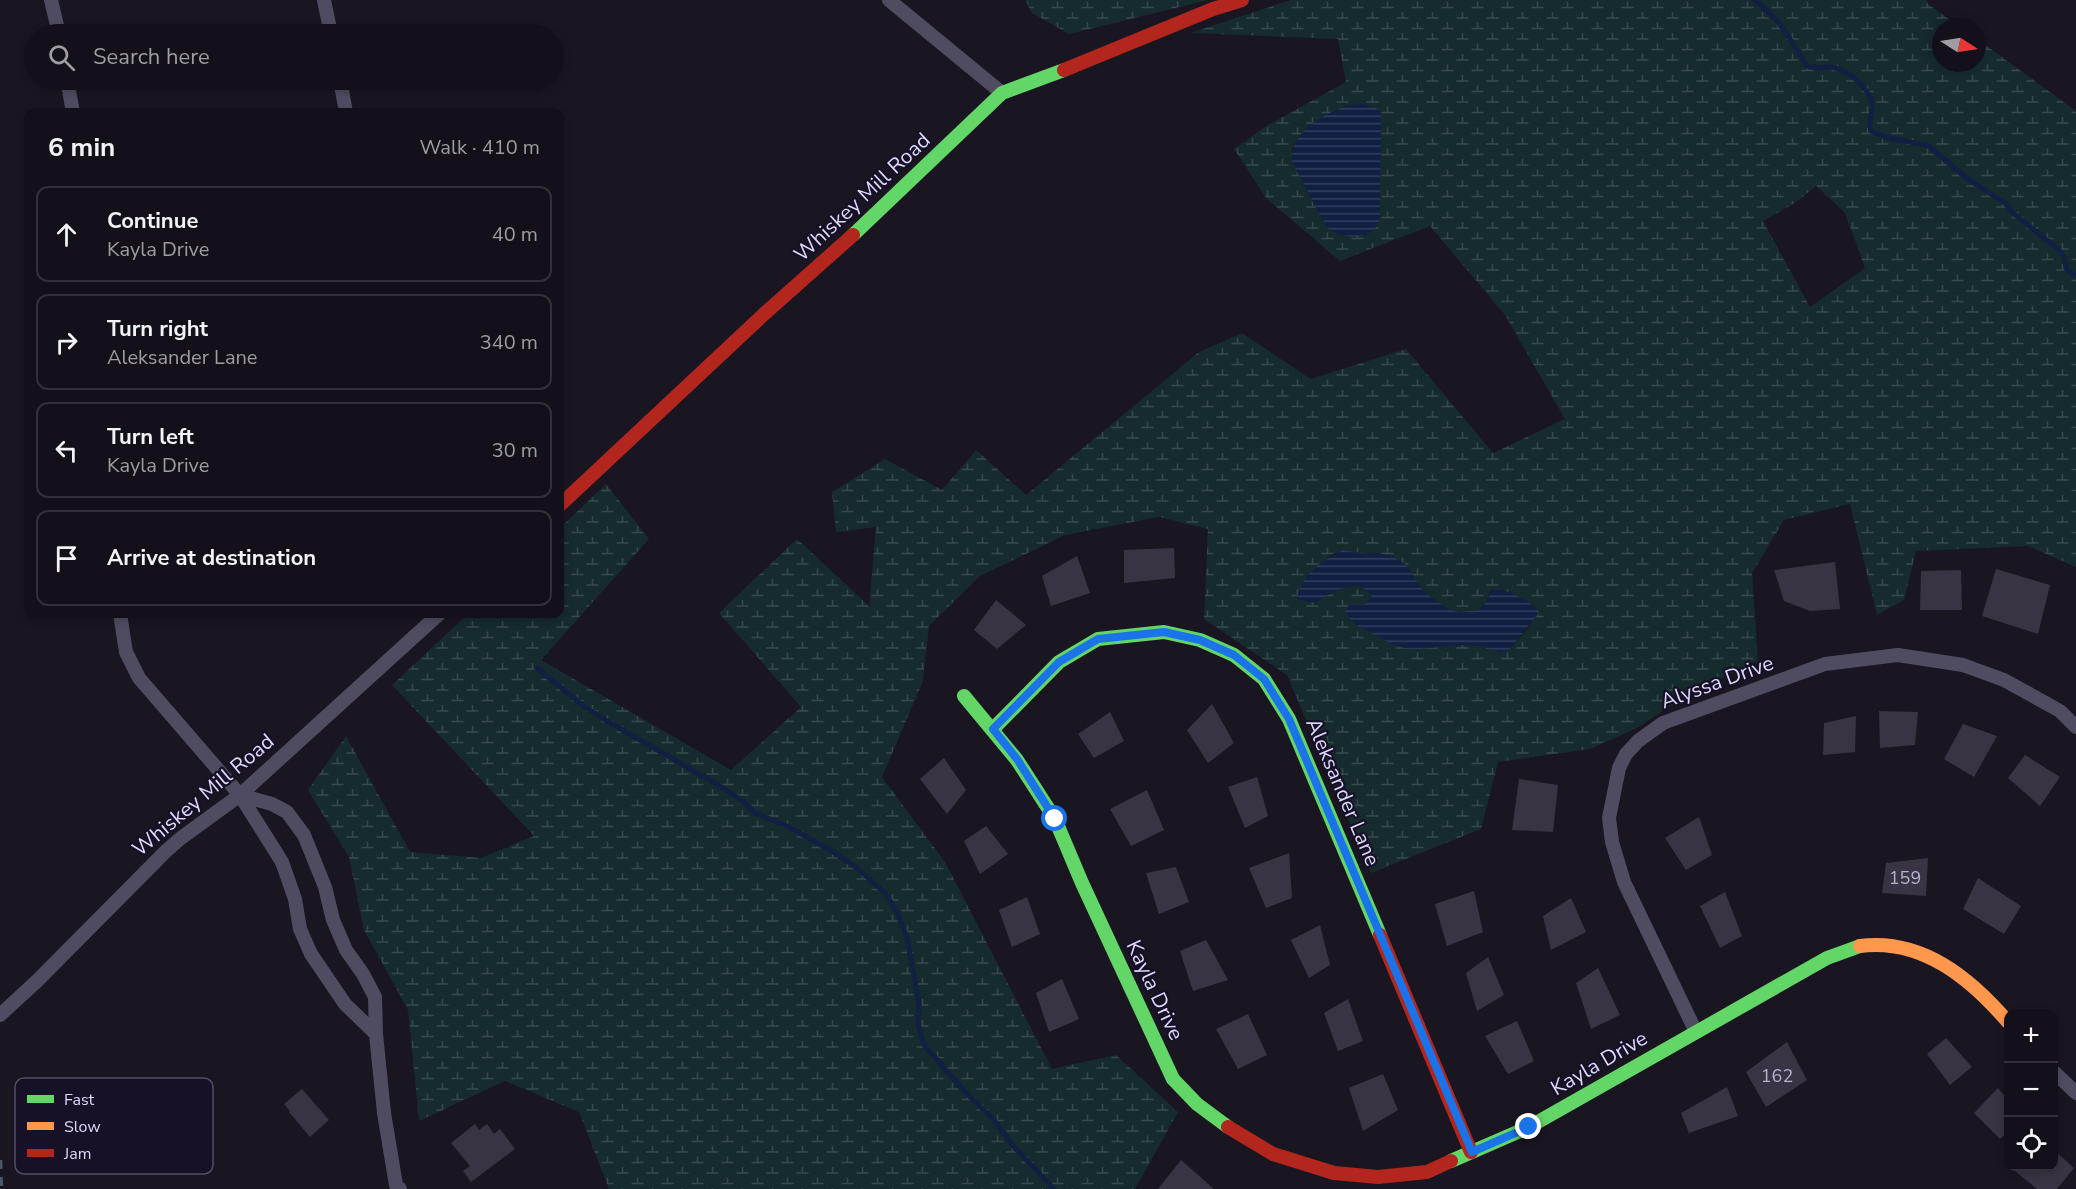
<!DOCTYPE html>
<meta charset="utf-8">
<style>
:root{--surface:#131019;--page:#1c1922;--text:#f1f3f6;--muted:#9d9da2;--line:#323038}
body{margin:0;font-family:"Nunito Sans",sans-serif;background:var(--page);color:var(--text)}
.controls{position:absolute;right:18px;bottom:18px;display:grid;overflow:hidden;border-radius:12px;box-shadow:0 3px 9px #0003}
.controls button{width:54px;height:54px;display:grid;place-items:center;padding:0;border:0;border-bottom:2px solid var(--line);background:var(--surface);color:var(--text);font:30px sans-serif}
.compass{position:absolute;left:1932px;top:18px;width:54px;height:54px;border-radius:50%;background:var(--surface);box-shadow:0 3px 9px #0003;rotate:102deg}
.stop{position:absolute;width:18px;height:18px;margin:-14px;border:4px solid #1a73e8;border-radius:50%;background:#fff}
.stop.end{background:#1a73e8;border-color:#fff;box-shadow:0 2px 6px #0008}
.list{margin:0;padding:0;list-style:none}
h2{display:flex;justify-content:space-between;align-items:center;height:78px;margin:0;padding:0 24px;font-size:26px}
h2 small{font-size:20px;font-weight:400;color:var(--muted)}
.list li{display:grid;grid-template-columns:39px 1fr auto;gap:18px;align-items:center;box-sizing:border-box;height:96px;margin:0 12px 12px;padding:0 12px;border:2px solid var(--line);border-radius:12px}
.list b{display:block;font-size:22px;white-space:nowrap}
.list p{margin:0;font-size:20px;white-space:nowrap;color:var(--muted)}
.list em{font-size:20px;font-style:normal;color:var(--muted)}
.icon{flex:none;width:33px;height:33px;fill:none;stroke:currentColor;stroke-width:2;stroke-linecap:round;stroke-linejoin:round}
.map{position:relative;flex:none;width:2076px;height:1189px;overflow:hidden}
.search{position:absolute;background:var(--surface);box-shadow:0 3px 9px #0003;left:24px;top:24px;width:540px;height:66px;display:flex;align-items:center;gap:15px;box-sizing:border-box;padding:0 21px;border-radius:33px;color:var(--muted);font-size:22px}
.panel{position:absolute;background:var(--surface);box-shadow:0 3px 9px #0003;left:24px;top:108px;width:540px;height:510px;border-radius:12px}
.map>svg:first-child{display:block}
.wetland{fill:url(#wetland-marsh);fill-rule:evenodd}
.water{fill:url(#water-rules)}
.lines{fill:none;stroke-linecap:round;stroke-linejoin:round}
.stream{stroke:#111f43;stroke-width:5}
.building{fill:#383443}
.street{stroke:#4f4c61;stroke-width:14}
.fast{stroke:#63d668;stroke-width:14}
.slow{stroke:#ff974d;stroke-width:14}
.jam{stroke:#b3261e;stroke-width:14}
.rail{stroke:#485869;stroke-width:4.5;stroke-dasharray:9 8;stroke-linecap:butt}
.route{stroke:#1a73e8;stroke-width:8}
.labels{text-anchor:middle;stroke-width:4.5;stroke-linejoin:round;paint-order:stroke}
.number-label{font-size:18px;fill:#b5b0ce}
.street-label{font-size:21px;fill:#dfd9fc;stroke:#161126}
.key{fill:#161126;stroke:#524d66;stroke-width:1.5}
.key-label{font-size:16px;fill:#dfd9fc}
</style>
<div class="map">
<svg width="2076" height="1189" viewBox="0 0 2076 1189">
<defs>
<pattern id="wetland-marsh" width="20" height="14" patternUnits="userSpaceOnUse" patternTransform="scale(1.5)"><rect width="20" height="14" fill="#162b2d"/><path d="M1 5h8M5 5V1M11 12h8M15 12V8" fill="none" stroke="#37494c"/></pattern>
<pattern id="water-rules" width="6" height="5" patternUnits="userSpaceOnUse" patternTransform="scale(1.5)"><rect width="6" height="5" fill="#111f43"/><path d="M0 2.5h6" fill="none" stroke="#333f5f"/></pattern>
</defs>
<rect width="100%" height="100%" fill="#191621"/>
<path class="wetland" d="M1025 0H1208L1069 34 1032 13Z
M1291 0H1926L1928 4 1960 27H1941V63H1977V39L2076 111V567L2028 546 1916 551 1904 600 1877 615 1850 504 1784 520 1752 573 1758 661 1692 692 1635 729 1590 749 1498 762 1481 829 1371 873 1287 675 1204 619 1208 529 1159 517 1065 535 980 576 929 626 923 681 882 777 945 862 1052 1069 1116 1055 1178 1112 1135 1189H609L579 1112 505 1081 419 1121 408 1010 364 930 349 857 308 790 346 736 410 852 481 858 534 836 392 685 468 614H560V528L606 484 649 539 541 660 731 770 801 707 719 613 797 539 869 606 876 527 836 532 832 492 885 459 942 490 976 450 1026 495 1199 352 1242 333 1311 379 1406 349 1493 453 1565 419 1505 315 1430 226 1340 261 1266 198 1234 149 1268 125 1346 82 1338 39 1190 33ZM1348 105 1367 235C1352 238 1341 233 1327 228L1292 162V149L1309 125ZM1816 186 1845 213 1865 268 1810 307 1763 221 1795 203ZM1343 550 1366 554 1374 553 1392 556 1406 565 1424 592 1448 609 1457 612 1479 610 1485 603 1491 590C1509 588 1524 599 1537 609L1530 626 1510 649 1456 644 1411 649 1349 605 1365 604 1372 597 1366 590 1357 585 1335 591 1307 578 1331 555Z"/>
<path class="water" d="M1360 103 1376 108 1381 113 1380 218C1375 242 1343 240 1327 228L1292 162C1290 128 1332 108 1360 103Z
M1343 550 1366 554 1374 553 1392 556 1406 565 1424 592 1448 609 1458 612 1479 610 1485 603 1492 590C1509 588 1524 599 1537 609L1538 614 1510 649 1500 653C1472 637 1442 650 1412 649 1399 649 1384 640 1373 634 1360 628 1351 623 1345 611L1349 605 1365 604 1372 597 1366 590 1357 585C1351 587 1344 588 1338 590 1319 597 1321 608 1297 599 1299 577 1324 559 1343 550Z"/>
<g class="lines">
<path class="stream" d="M1754 0C1779 17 1791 41 1807 66 1819 70 1826 65 1835 68 1850 71 1868 88 1872 103 1874 113 1867 121 1871 131L1885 137 1929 146 1965 177 2006 204 2013 213 2059 250 2063 255 2067 270 2076 275
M537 668 585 707 607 721 720 786 744 802 755 813 789 827 835 853 857 868 885 893 897 912 907 938 919 1003 918 1024 924 1045 967 1094 994 1120 1015 1148 1054 1189"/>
</g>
<path class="building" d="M1174 548 1175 578 1124 583V550Z
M1077 556 1090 593 1051 606 1042 576Z
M1835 562 1840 609 1810 611 1784 601 1774 570Z
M1996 569 2050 585 2038 634 1982 616Z
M1961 570 1962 610H1920L1921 571Z
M996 600 1026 625 997 649 974 630Z
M1212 704 1234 743 1208 763 1187 730Z
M1879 711 1918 712 1915 745 1880 748Z
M1110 712 1124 741 1094 758 1078 734Z
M1856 716 1855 752 1823 755 1824 723Z
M1963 724 1997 736 1974 777 1944 759Z
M2025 755 2060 777 2040 806 2008 778Z
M944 758 966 790 947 814 920 779Z
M1257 777 1268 816 1245 828 1228 787Z
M1519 779 1558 785 1553 832 1512 830Z
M1147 790 1164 830 1131 846 1110 809Z
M1699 817 1712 855 1686 870 1665 838Z
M986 826 1008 854 980 874 964 841Z
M1289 853 1292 898 1266 908 1249 868Z
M1928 858 1926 896 1882 893 1886 863Z
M1176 867 1189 902 1159 914 1146 873Z
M1978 878 2021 906 2004 934 1963 909Z
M1474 891 1483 932 1447 946 1435 904Z
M1725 892 1742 936 1720 948 1700 906Z
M1027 897 1040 934 1012 947 999 910Z
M1571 898 1586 932 1551 950 1543 916Z
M1320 925 1330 965 1309 978 1291 940Z
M1206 940 1228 980 1193 991 1180 951Z
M1488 957 1504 995 1477 1011 1466 973Z
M1598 968 1620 1015 1591 1029 1576 983Z
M1062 979 1079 1019 1049 1032 1036 993Z
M1348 999 1363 1041 1338 1051 1324 1013Z
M1248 1014 1267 1055 1238 1069 1216 1029Z
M1517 1021 1534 1061 1508 1074 1485 1036Z
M1946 1038 1972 1067 1950 1085 1927 1054Z
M1787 1042 1807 1080 1766 1107 1746 1072Z
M1383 1074 1398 1110 1363 1131 1349 1088Z
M1727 1087 1738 1116 1689 1133 1681 1113Z
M1998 1088 2008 1100V1132L2000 1139 1974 1113Z
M302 1089 329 1120 310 1137 289 1112 290 1111 284 1104Z
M475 1124 479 1130 487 1124 494 1134 500 1129 515 1149 471 1182 463 1171 470 1166 451 1143Z
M2054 1150 2074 1168 2057 1189H2037L2010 1167H2054Z
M1181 1160 1214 1189H1158Z"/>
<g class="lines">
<path class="street" d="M51 0 59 34
M324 0 331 34
M889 0 1002 93
M67 80 73 112
M340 80 346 112
M120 614 126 652 139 678 240 795 282 862 295 899 300 929 311 954 345 1004 376 1034
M240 795 272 804 287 812 304 835 325 887 333 920 346 950 363 974 375 997 376 1034 384 1113 396 1185 400 1189
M0 1015 37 981 166 851 181 838 240 795 439 614
M1696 1032 1624 882 1612 842 1609 818 1619 768 1626 754 1638 741 1663 723 1825 664 1898 655 1963 665 2004 680 2060 711 2076 727
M2054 1072 2076 1093"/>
<path class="fast" d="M853 235 1002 93 1064 70
M964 696 1017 760 1055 819 1082 883 1173 1079 1197 1104 1228 1127
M993 729 1059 662 1098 639 1164 632 1200 640 1234 655 1264 679 1289 719 1380 935
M1451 1161 1529 1127 1827 958 1860 946"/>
<path class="slow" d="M1860 946C1922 938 1970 978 2008 1022"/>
<path class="jam" d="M1064 70 1213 9 1242 0
M560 505 763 315 853 235
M1380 935 1471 1152
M1228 1127 1273 1154 1334 1173 1378 1177 1427 1172 1451 1161"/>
<path class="rail" d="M0 1160 1 1189"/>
</g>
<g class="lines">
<path class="route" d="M1055 819 1017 759 993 729 1059 662 1098 639 1164 632 1200 640 1234 655 1264 679 1289 719 1472 1152 1529 1127"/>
</g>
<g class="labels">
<g class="number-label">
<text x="1905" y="884">159</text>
<text x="1777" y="1082">162</text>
</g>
<g class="street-label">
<text transform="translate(862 197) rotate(-43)" y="7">Whiskey Mill Road</text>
<text transform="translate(1717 682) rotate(-20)" y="7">Alyssa Drive</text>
<text transform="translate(1343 792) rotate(67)" y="7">Aleksander Lane</text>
<text transform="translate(203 795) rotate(-40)" y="7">Whiskey Mill Road</text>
<text transform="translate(1155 990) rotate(65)" y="7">Kayla Drive</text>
<text transform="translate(1599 1063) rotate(-30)" y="7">Kayla Drive</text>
</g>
</g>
<rect x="15" y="1078" width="198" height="96" rx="9" class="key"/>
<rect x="27" y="1095" width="27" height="8" fill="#63d668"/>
<rect x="27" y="1122" width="27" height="8" fill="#ff974d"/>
<rect x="27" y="1149" width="27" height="8" fill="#b3261e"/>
<g class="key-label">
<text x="64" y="1105">Fast</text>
<text x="64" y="1132">Slow</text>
<text x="64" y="1159">Jam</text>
</g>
</svg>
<div class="controls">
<button>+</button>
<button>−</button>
<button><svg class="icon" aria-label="locate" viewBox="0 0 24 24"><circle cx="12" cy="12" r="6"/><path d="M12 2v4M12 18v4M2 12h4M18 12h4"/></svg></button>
</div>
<svg class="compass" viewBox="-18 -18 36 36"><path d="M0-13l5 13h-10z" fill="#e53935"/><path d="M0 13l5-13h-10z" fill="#9d9da2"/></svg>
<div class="stop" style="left:1055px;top:819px"></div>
<div class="stop end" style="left:1529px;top:1127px"></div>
<div class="search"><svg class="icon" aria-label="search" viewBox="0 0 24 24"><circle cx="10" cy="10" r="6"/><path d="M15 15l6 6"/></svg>Search here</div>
<section class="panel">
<h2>6 min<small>Walk · 410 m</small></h2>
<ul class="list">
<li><svg class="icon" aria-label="ahead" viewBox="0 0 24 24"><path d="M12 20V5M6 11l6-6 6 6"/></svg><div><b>Continue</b><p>Kayla Drive</p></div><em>40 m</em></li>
<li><svg class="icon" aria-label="right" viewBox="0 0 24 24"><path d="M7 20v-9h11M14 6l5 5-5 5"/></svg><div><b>Turn right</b><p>Aleksander Lane</p></div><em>340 m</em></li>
<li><svg class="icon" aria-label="left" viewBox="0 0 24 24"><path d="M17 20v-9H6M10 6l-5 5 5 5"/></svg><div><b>Turn left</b><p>Kayla Drive</p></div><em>30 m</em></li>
<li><svg class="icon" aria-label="arrive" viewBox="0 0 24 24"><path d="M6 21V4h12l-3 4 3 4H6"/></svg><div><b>Arrive at destination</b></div></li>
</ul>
</section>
</div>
